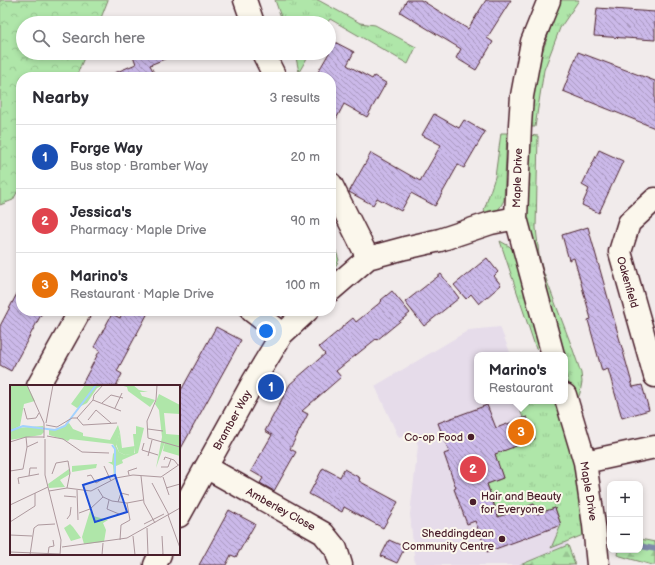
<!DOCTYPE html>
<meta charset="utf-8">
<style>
:root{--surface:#fff;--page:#f7f7f7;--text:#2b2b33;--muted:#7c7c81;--line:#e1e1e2;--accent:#111827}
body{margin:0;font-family:"Balsamiq Sans",sans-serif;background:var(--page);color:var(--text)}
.controls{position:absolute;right:12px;bottom:12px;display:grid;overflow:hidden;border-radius:8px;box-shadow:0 2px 6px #0003}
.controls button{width:36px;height:36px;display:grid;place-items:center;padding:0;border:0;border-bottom:1px solid var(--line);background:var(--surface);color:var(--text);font:20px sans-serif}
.you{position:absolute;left:266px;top:331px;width:14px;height:14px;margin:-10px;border:3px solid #fff;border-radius:50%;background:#1a73e8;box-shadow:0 0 0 6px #1a73e833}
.badge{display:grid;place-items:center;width:26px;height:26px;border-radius:50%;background:var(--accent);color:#fff;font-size:13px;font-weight:700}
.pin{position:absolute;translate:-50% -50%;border:2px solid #fff;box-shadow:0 1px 4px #0006}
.popup{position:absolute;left:474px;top:352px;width:94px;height:52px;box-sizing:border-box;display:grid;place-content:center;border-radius:8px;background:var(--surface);filter:drop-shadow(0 1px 3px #0005);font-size:13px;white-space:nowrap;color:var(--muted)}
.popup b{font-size:15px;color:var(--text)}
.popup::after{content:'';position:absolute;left:50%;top:100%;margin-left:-8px;border:8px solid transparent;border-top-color:var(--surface)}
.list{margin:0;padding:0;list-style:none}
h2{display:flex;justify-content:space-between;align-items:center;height:52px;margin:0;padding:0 16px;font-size:17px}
h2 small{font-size:13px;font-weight:400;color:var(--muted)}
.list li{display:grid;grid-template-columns:26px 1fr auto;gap:12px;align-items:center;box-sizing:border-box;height:64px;padding:0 16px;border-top:1px solid var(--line)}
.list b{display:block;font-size:15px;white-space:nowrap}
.list p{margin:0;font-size:13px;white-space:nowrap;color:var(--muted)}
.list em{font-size:13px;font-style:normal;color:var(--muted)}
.icon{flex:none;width:22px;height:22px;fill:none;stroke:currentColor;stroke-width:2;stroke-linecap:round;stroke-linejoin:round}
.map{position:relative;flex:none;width:655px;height:565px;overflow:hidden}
.search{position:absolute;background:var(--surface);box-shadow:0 2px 6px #0003;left:16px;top:16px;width:320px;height:44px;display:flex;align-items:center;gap:10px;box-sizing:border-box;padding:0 14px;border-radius:22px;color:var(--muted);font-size:15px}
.panel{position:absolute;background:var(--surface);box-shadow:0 2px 6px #0003;left:16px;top:72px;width:320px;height:244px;border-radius:16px}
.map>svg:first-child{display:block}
.built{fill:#e6dcea}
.grass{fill:url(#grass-tufts);stroke:#7c826a}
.forest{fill:url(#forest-firs);stroke:#7c826a}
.park{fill:url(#park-crowns);stroke:#7c826a}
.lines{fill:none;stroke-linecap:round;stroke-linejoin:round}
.stream{stroke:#7f8aaa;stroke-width:5.5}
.building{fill:url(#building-back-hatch);stroke:#4a1f2b}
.minor-casing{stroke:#4a1f2b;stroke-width:25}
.minor{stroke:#fbf7ec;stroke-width:22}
.poi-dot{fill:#4a1f2b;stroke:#fbf7ec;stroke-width:1.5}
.labels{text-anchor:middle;stroke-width:4;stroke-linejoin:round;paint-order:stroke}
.street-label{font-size:11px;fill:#4a1f2b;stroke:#fbf7ec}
.poi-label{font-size:11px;fill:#4a1f2b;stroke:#fbf7ec;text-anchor:end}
.inset-river{fill:none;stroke:#a2d2ff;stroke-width:2}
.inset-road{fill:none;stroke:#ae999e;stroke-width:1}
.view{fill:#1d4ed8;fill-opacity:0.15;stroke:#1d4ed8;stroke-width:2}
.inset-edge{fill:none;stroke:#4a1f2b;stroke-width:2}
</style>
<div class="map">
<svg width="655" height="565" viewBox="0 0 655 565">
<defs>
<pattern id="grass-tufts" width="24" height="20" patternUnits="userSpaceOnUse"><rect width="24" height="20" fill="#afe6a9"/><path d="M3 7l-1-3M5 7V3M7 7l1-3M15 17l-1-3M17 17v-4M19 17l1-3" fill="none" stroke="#98c592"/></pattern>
<pattern id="forest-firs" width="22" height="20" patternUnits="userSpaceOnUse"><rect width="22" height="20" fill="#afe6a9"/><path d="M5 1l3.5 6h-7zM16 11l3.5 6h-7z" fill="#98c592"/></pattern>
<pattern id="park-crowns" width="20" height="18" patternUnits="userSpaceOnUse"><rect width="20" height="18" fill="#afe6a9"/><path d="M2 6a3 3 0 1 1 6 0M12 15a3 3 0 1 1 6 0" fill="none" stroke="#98c592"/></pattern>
<pattern id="building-back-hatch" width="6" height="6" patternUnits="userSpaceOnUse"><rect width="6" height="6" fill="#cbb9e9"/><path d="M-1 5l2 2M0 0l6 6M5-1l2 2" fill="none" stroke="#a796bd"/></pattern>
</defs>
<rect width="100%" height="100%" fill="#f1ebeb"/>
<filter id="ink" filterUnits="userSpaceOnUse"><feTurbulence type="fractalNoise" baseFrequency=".025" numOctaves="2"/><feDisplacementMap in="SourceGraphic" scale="8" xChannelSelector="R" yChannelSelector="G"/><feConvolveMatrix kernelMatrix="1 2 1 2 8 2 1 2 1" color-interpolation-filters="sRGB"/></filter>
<g filter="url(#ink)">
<path class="built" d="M500 327 511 355H477V401H517L523 418 527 417 535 439 568 545 520 565H415L410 514 418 446 414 432 399 438 375 386 469 330Z"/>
<path class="grass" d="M275 0H318L360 23 375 25 416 47 408 64 330 19 327 23H283Z
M560 0H579L560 28 544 70 535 127H527L541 56Z
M295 53H310L299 72Z
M501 133H507L504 200C500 208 497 214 487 215L484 210 495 177Z
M528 135 538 136 536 228 539 255 543 271 572 347 581 373 582 382 580 393 577 401 575 402 565 372V355H560L532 256 525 200Z
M331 236 339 260 331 274Z
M500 241 509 246 514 251 538 339 539 345 536 349Z
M517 401H556L567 421 588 533 551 548 561 525 555 508 537 514 534 505 499 517 487 484 503 478 494 454 535 439 527 417 523 418Z"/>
<path class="forest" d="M640 539 655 542V565H652L617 555 618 550H640Z
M568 545 575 565H520Z"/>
<path class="park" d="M0 0H108L99 23H23V53H86L76 77H21V185L13 200 0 205Z"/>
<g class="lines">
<path class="stream" d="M640 546 655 549"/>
</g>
<path class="building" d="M407 0H421L468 29 486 0H511L487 38 493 42 476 70 456 58 461 49 400 12Z
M597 8 655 12V40L594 36Z
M329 39 354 52 347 65 372 79 374 76 386 83 367 117 344 104 331 129V77H326L318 72 329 53Z
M578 52 655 81V128L563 91Z
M132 53H179L150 65 154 73 145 77H105L136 64Z
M434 114 459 128 464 120 485 132 464 168 458 165 435 206 411 193 401 211 377 198 373 205 349 192 371 153 420 181 441 145 422 135Z
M599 150 623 161 599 213 582 205 589 189 582 185Z
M588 227 633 387 642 385 649 410 622 418 608 369 602 371 588 320 591 319 574 258 569 260 562 235Z
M487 258 498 272 494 276 501 285 479 304 471 294 466 299 454 285Z
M441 274 459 298 424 326 405 302Z
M21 286V311H43L11 371 0 365V326Z
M392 291 410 313 377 340 376 339 336 371 341 377 302 411 308 414 290 449 296 452 274 491 260 483 263 478 251 471 272 435 265 431 290 384 325 354 319 347 342 328V327L353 318 356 322 382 301 381 300Z
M123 311H149L117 371 122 374 116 386H81L100 350 94 347 112 314 120 318Z
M216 327 241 340 179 452V394Z
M487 405 496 428 527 417 535 439 495 454 503 478 487 484 498 517 534 504 537 514 555 508 561 525 487 552 475 521 467 524 454 489 456 488 444 454 449 452 438 423Z
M323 468 340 477 344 469 360 478 359 481 398 502 383 528 344 507 342 512 309 494Z
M229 510 255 524 236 557 231 555 226 565H199Z
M389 540 405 547 397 563 381 556Z"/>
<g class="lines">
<defs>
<path id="minor" d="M245 0 253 23
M549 0 532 42 522 96 520 125 516 218 553 355
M263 53 275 77
M331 184 368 258
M655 199 629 223 620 252 655 376
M331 290 368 258 405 248 440 240 491 223 516 218
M252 311 282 334
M38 386 80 311
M565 395 585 462 594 525 598 565
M585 462 655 447
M206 467 323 533 336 549 341 565
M179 516 253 382 282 334 307 311
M155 565 160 554"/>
</defs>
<use href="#minor" class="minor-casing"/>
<use href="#minor" class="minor"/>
</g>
</g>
<g class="poi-dot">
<circle cx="471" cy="437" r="4"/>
<circle cx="473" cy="502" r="4"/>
<circle cx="502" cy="539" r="4"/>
</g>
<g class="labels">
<g class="street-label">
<text transform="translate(517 178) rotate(-88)" y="4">Maple Drive</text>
<text transform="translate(628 282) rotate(74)" y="4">Oakenfield</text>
<text transform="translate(232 420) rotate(-61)" y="4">Bramber Way</text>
<text transform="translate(589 491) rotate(81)" y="4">Maple Drive</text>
<text transform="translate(281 509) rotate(29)" y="4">Amberley Close</text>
</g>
<g class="poi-label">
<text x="463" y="441">Co-op Food</text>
<text x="481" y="500" text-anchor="start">Hair and Beauty<tspan x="481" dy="13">for Everyone</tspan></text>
<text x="494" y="537">Sheddingdean<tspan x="494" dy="13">Community Centre</tspan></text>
</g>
</g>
<g transform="translate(10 385)">
<rect width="170" height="170" fill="#f1ebeb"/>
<path d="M0 0H17L25 16 14 19 10 41 0 46ZM110 47 112 63 125 61 124 69 115 70 109 67 106 59Z" fill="#afe6a9"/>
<path d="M75 0H94L87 3 77 18 67 23 61 19ZM110 0H123L129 5 138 7H130L132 11 145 15 140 22 118 6 117 2ZM149 9 170 20V29L154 28 156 49 169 50 170 52 156 54 146 83 152 52 149 25 145 19ZM59 38 63 44 73 48V51L100 55 108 40 110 47 106 61 109 67 115 70 125 68 123 49H126V41L134 43 128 68 112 75 113 78 106 81 104 92 103 80 98 77H102L103 69 106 65 103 59 60 54 58 56 39 50V44L45 45ZM33 41 34 47 31 50 0 55V47L5 43Z" fill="#afe6a9"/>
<path d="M156 51H170V71L153 66ZM87 79 86 83 62 87V81ZM59 84 60 89 50 95 55 102 39 103 38 99ZM80 126 83 131 98 135 93 138 96 145 94 157 74 159 72 152Z" fill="#afe6a9"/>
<path d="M60 139 63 142 71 153 61 156 54 143Z" fill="#afe6a9"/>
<path class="inset-river" d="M0 46 13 41 45 45 55 41 86 0M102 60 105 64V92"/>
<path class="inset-road" d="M17 0 34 38V53M147 0 146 15 137 36 138 53 170 62M83 15 84 10 93 0M92 18 101 10 113 13M14 23 17 34 26 33 29 28M105 23 112 8M67 33 83 15 111 26M78 35 86 25 101 38M36 38 43 0M36 40 47 42 62 33H67L73 40 107 38M138 44 153 46M37 51 53 54 72 67 99 68M35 54V90L51 155 50 170M0 57 16 52H34M134 58 132 65 148 70M17 62 28 57M138 71 142 55M154 75 155 72 164 75 168 80M94 81 101 96M151 82H158L161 74M0 86 13 84 17 62 16 52M42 89 46 78 58 76 60 88 57 103M119 90 118 86 127 83M19 91 20 83H27M77 91 81 90 86 98 98 91M131 91 134 118 145 138M153 92 159 110M142 98 159 130M9 99 8 93 29 89M156 103 170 99M88 104 93 112 102 116 117 118 133 115M67 105 68 135M39 106 57 103 81 106 106 93 123 90 151 92 170 79M54 111 66 112M99 115 97 124 109 129M108 117 111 108 119 110M0 120 38 102M69 128 80 124 93 112M158 130 170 163M57 134 60 130 61 122M0 137 25 121V108M134 139 154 129M137 143 138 170M0 150 22 151M123 151 125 170M110 155 111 140 120 135 117 118M52 162 117 153 170 123M0 167 50 169M38 169 39 162 44 161 43 155M20 170 24 143 28 140 45 139M92 170 93 158M150 170 153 169 152 151"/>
<path class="view" d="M105 90 117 127 85 137 73 100Z"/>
<rect width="170" height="170" class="inset-edge"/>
</g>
</svg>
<div class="controls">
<button>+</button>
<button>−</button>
</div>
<div class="you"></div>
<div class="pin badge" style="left:271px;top:387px;background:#1a4fb4">1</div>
<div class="pin badge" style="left:473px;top:469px;background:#e0444e">2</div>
<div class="pin badge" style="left:521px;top:432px;background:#e8710a">3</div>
<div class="popup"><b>Marino's</b>Restaurant</div>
<div class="search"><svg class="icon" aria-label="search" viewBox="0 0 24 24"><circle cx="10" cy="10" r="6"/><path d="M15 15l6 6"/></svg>Search here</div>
<section class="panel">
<h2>Nearby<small>3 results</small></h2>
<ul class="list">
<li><span class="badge" style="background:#1a4fb4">1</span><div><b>Forge Way</b><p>Bus stop · Bramber Way</p></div><em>20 m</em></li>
<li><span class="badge" style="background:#e0444e">2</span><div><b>Jessica's</b><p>Pharmacy · Maple Drive</p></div><em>90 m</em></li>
<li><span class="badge" style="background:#e8710a">3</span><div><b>Marino's</b><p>Restaurant · Maple Drive</p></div><em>100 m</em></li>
</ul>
</section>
</div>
